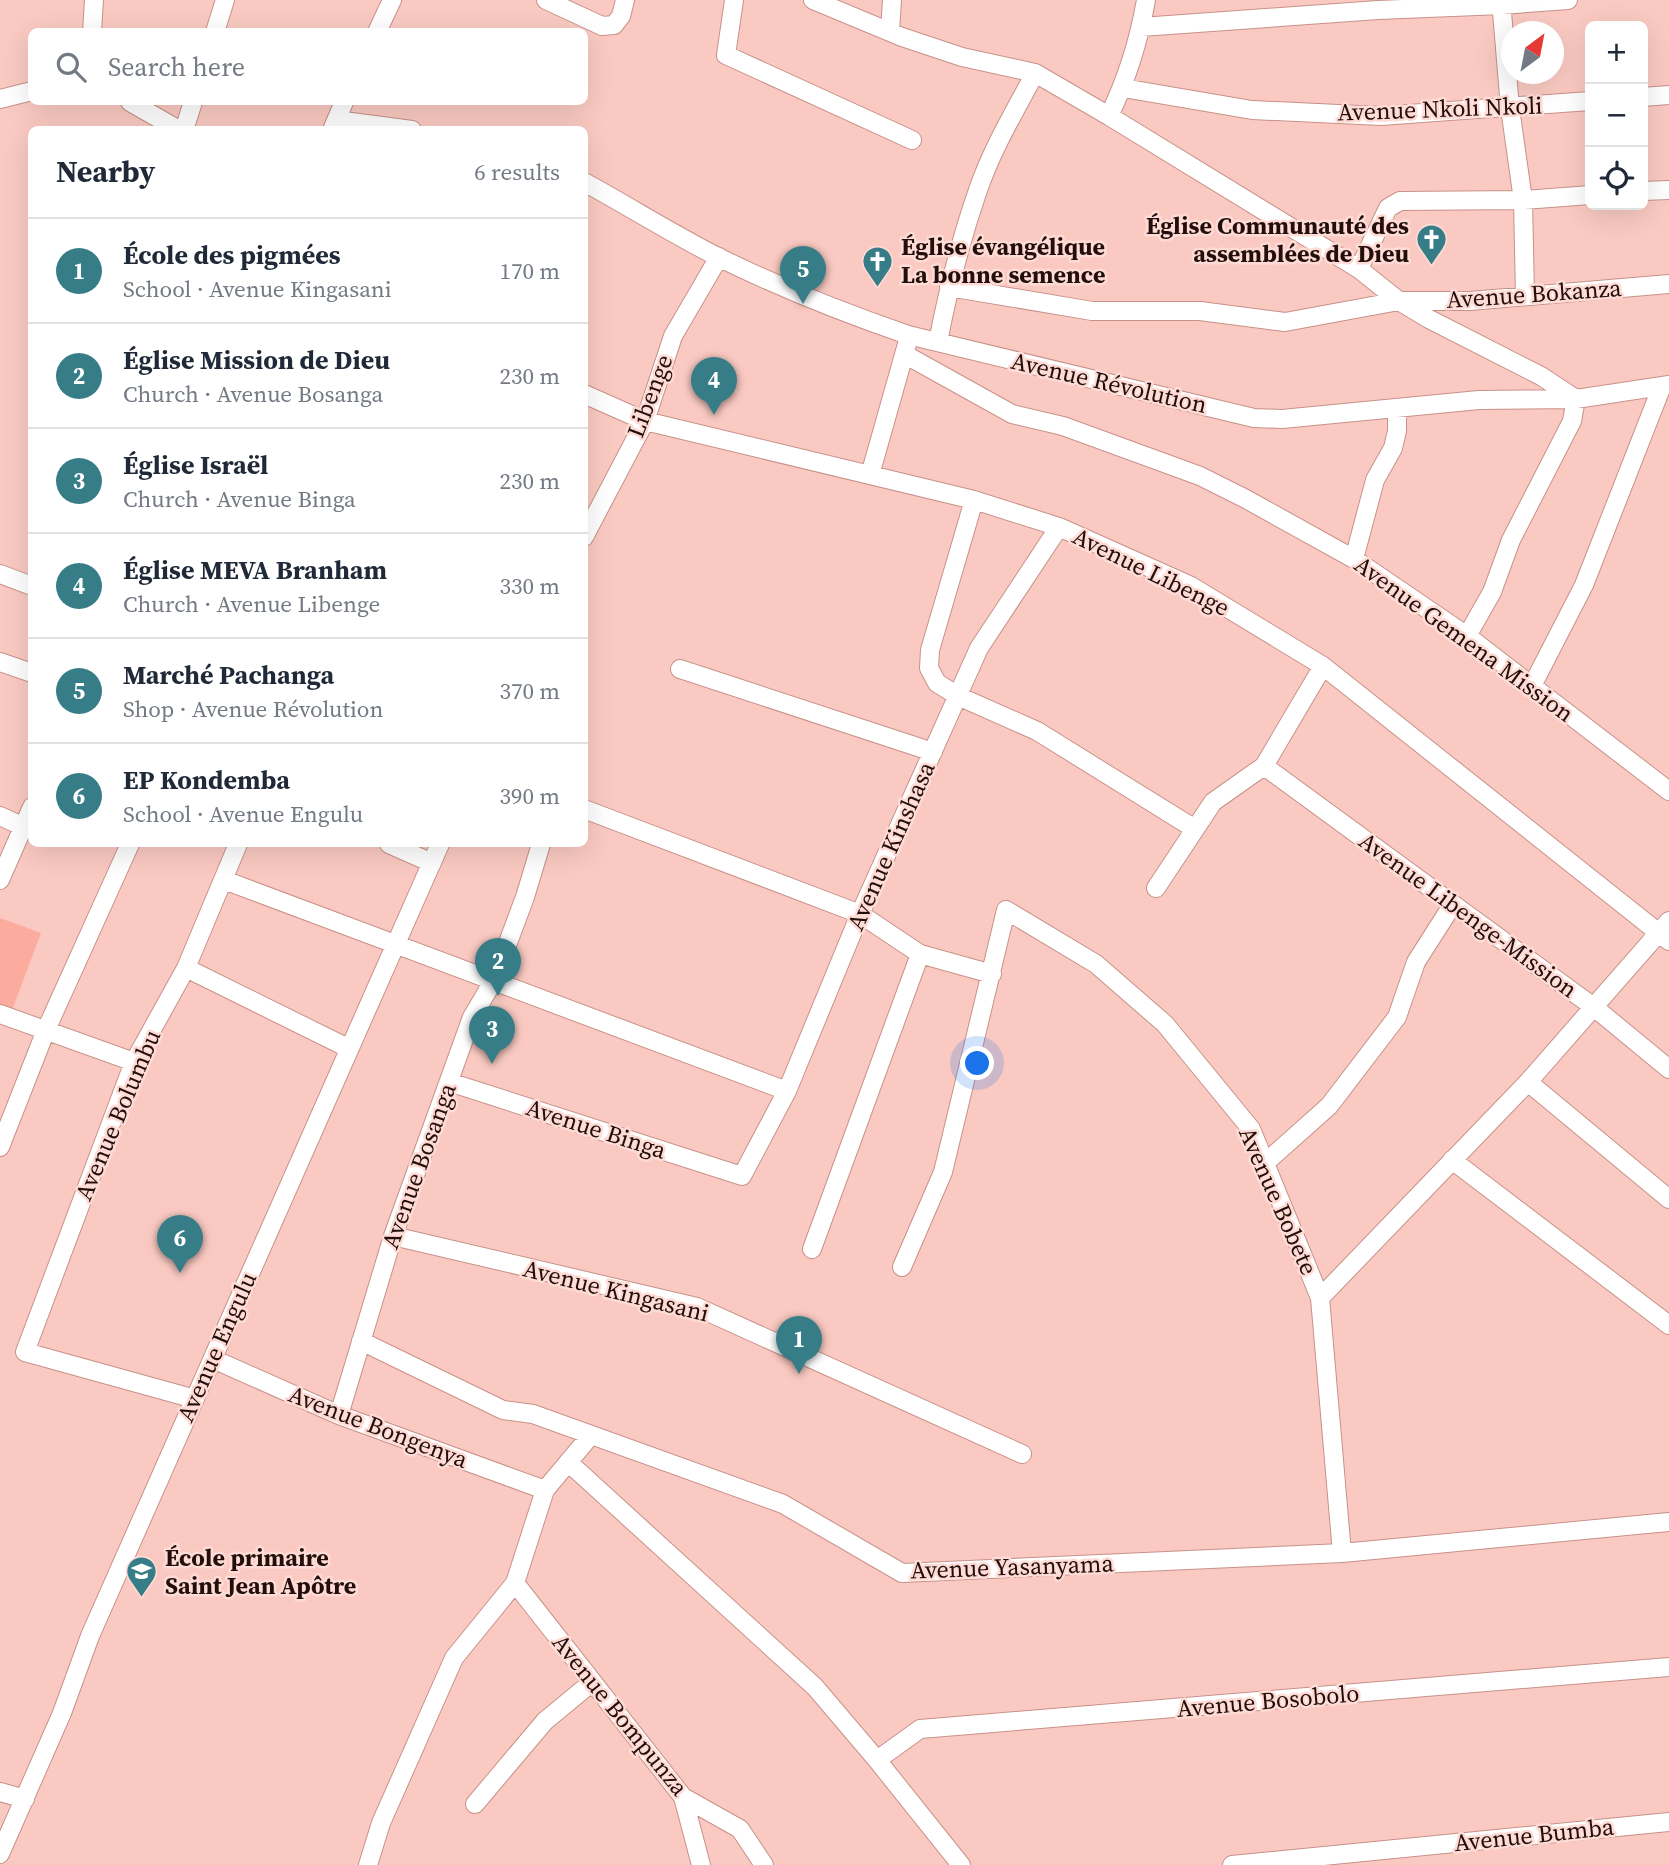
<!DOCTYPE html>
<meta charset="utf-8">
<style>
:root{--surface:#fff;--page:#f6f6f7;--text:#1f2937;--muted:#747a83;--line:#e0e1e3;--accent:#377d88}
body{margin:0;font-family:"Source Serif 4",serif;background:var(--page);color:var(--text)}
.controls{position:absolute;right:21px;top:21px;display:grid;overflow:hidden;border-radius:10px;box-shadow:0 7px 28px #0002}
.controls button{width:63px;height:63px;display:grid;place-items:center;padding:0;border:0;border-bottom:2px solid var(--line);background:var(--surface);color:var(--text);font:35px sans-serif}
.compass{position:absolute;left:1501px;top:21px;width:63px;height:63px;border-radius:50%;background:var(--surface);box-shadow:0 7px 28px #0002;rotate:32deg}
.you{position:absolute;left:978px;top:1064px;width:24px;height:24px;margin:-18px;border:5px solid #fff;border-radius:50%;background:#1a73e8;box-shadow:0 0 0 10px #1a73e833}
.badge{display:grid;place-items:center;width:46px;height:46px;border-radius:50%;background:var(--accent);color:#fff;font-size:23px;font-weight:700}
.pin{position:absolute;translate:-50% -58px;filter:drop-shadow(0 2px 4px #0008)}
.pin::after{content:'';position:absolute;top:37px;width:24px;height:21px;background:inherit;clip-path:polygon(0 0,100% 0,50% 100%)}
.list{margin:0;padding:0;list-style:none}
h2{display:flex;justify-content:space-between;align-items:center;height:91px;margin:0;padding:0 28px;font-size:30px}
h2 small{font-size:23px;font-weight:400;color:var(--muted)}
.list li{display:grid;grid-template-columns:46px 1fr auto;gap:21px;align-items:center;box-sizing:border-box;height:105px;padding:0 28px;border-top:2px solid var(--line)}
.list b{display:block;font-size:26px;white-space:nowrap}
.list p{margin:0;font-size:23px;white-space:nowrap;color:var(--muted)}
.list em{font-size:23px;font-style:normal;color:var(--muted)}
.icon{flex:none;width:38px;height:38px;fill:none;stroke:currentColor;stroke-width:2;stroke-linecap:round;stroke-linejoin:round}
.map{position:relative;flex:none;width:1669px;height:1865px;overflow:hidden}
.search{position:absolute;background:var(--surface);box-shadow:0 7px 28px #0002;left:28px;top:28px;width:560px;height:77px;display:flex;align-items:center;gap:18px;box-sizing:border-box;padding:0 24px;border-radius:10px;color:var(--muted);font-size:26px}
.panel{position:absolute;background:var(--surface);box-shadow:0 7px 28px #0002;left:28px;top:126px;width:560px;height:721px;border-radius:10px}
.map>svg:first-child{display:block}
.garden{fill:#fcab9f}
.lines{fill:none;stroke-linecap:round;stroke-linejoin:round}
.minor-casing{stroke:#c89188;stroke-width:20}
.minor{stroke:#fff;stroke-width:18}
.labels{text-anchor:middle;stroke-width:5;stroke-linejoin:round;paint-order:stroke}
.street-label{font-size:24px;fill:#220e0b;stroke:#ffdbd5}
.poi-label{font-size:24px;font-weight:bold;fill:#220e0b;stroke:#ffdbd5;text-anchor:start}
</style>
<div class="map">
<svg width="1669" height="1865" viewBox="0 0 1669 1865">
<rect width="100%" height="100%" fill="#facac2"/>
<path class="garden" d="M0 918 41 933 11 1013 0 1008Z"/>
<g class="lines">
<defs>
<path id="minor" d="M546 0 602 26 614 25 621 16 625 0
M734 0 726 55 912 140
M813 0 902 37 962 57 1035 73 1109 116 1359 269 1399 301 1429 319 1541 376 1576 399 1572 421 1511 540 1492 592 1467 636
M1501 0 1510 108 1523 200 1525 296
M1141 27 1378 10 1502 5 1568 0
M92 32 94 0
M215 32 225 0
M377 32 392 0
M890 32 892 0
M1123 88 1252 110 1381 116 1590 101
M1643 97 1669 95
M0 99 32 91
M130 102 179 130
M1109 116C1127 79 1139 40 1146 0
M336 120 412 130
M184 130 193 102
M332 130 344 102
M584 182C630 207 674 235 720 258 781 288 844 313 908 335L1254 418 1282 419 1479 400 1576 399 1669 385
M1643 191 1669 190
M1359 269 1388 208 1400 201 1523 200 1590 195
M949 287 1092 311H1200L1285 322 1399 301H1470L1669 284
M938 342C948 290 961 239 978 190 992 149 1015 111 1035 73
M904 354 1012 414 1063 426 1200 476 1246 499 1354 559 1467 636 1669 791
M584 394 645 421 974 500 1059 527 1191 586 1323 666 1669 941
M870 475 907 344
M974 500 930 650 929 668 937 683 958 696 1037 731 1195 829
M584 537 645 421 673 336 719 257
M1354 559 1375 480 1393 448 1397 431V408
M0 574 32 586
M0 662 32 673
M680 669 933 752
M1532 686 1584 585 1662 386
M1264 766 1595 1008 1669 1069
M584 809 860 914 920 954 812 1249
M0 816 24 827
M389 844 432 863
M0 880 32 807
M224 880 787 1091
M1156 888 1213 802 1264 766 1323 666
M920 954 992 974
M186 968 348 1048
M0 1014 134 1062
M449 1082 742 1176 787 1091 860 914 979 648 1059 527
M1528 1082 1669 1199
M0 1147 46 1030 130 844
M1452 1160 1669 1325
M1265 1163 1329 1106 1397 1017 1416 962 1453 904
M393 1236 697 1307 1022 1454
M902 1267 943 1172 1006 910 1096 964 1165 1024 1251 1129 1320 1298
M361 1341 503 1410 533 1414 783 1504 902 1573 1342 1553 1669 1522
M213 1359 339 1415 545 1490
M195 1399 25 1352 134 1062 186 968 238 844
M339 1415 393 1236 472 1017 494 980 525 897 541 844
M568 1462 815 1687 877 1760 961 1865
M1342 1553 1320 1298 1528 1082 1669 921
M515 1583 683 1797 740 1829 764 1865
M877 1760 920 1729 1669 1667
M0 1792 25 1799
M683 1797 701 1865
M475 1804 545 1721 591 1683
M0 1854 62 1713 90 1636 440 844
M368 1865 381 1823 454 1658 515 1583 545 1490 591 1435
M1232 1865 1669 1822"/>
</defs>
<use href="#minor" class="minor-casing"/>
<use href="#minor" class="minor"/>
</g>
<defs>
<symbol id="church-pin" viewBox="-11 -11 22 30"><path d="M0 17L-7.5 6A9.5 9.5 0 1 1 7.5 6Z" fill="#377d88" stroke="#ffdbd5"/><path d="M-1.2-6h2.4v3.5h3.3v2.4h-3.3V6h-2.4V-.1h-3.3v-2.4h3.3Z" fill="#fff"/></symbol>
<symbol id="school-pin" viewBox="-11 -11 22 30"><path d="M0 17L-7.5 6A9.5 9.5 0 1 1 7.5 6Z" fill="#377d88" stroke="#ffdbd5"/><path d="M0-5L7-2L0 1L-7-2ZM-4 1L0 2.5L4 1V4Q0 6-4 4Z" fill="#fff"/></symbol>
</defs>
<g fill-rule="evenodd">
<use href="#church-pin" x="1414" y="222" width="35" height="47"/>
<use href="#church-pin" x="860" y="244" width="35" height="47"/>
<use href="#school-pin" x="124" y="1554" width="35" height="47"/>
</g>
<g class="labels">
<g class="street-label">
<text transform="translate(1440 109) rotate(-2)" y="8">Avenue Nkoli Nkoli</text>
<text transform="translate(1534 294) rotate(-4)" y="8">Avenue Bokanza</text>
<text transform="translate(1109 383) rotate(13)" y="8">Avenue Révolution</text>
<text transform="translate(650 396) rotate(-69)" y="8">Libenge</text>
<text transform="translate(1151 572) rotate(26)" y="8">Avenue Libenge</text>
<text transform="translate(1464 639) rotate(36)" y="8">Avenue Gemena Mission</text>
<text transform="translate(891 846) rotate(-66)" y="8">Avenue Kinshasa</text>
<text transform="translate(1468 915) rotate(36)" y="8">Avenue Libenge-Mission</text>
<text transform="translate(118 1115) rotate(-67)" y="8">Avenue Bolumbu</text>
<text transform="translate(596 1129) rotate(18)" y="8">Avenue Binga</text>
<text transform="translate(419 1166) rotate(-70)" y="8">Avenue Bosanga</text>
<text transform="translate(1278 1201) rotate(66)" y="8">Avenue Bobete</text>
<text transform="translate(616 1291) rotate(14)" y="8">Avenue Kingasani</text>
<text transform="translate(217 1347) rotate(-66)" y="8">Avenue Engulu</text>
<text transform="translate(378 1427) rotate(21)" y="8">Avenue Bongenya</text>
<text transform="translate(1012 1567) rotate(-2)" y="8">Avenue Yasanyama</text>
<text transform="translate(1268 1701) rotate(-5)" y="8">Avenue Bosobolo</text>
<text transform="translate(620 1715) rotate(51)" y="8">Avenue Bompunza</text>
<text transform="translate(1534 1835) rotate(-6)" y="8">Avenue Bumba</text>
</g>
<g class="poi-label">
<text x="1409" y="234" text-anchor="end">Église Communauté des<tspan x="1409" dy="28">assemblées de Dieu</tspan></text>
<text x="901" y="255">Église évangélique<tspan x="901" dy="28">La bonne semence</tspan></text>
<text x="165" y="1566">École primaire<tspan x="165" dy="28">Saint Jean Apôtre</tspan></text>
</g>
</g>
</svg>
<div class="controls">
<button>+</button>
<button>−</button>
<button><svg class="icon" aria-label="locate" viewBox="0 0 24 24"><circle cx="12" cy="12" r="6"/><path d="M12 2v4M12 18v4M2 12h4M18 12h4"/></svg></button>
</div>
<svg class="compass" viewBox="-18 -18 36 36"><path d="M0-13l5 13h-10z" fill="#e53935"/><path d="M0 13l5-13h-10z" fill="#747a83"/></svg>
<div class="you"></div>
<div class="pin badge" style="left:799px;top:1374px">1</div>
<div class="pin badge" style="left:498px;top:996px">2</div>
<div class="pin badge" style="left:492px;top:1064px">3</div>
<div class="pin badge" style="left:714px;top:415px">4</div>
<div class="pin badge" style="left:803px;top:304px">5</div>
<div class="pin badge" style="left:180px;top:1273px">6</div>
<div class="search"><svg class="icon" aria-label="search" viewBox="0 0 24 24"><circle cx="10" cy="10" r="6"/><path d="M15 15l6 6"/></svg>Search here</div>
<section class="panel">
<h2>Nearby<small>6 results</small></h2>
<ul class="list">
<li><span class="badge">1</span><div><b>École des pigmées</b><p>School · Avenue Kingasani</p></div><em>170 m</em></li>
<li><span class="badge">2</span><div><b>Église Mission de Dieu</b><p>Church · Avenue Bosanga</p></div><em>230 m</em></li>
<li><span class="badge">3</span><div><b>Église Israël</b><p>Church · Avenue Binga</p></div><em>230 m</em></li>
<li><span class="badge">4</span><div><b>Église MEVA Branham</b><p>Church · Avenue Libenge</p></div><em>330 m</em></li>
<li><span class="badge">5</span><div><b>Marché Pachanga</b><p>Shop · Avenue Révolution</p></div><em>370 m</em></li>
<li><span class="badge">6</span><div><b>EP Kondemba</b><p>School · Avenue Engulu</p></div><em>390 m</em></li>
</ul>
</section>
</div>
